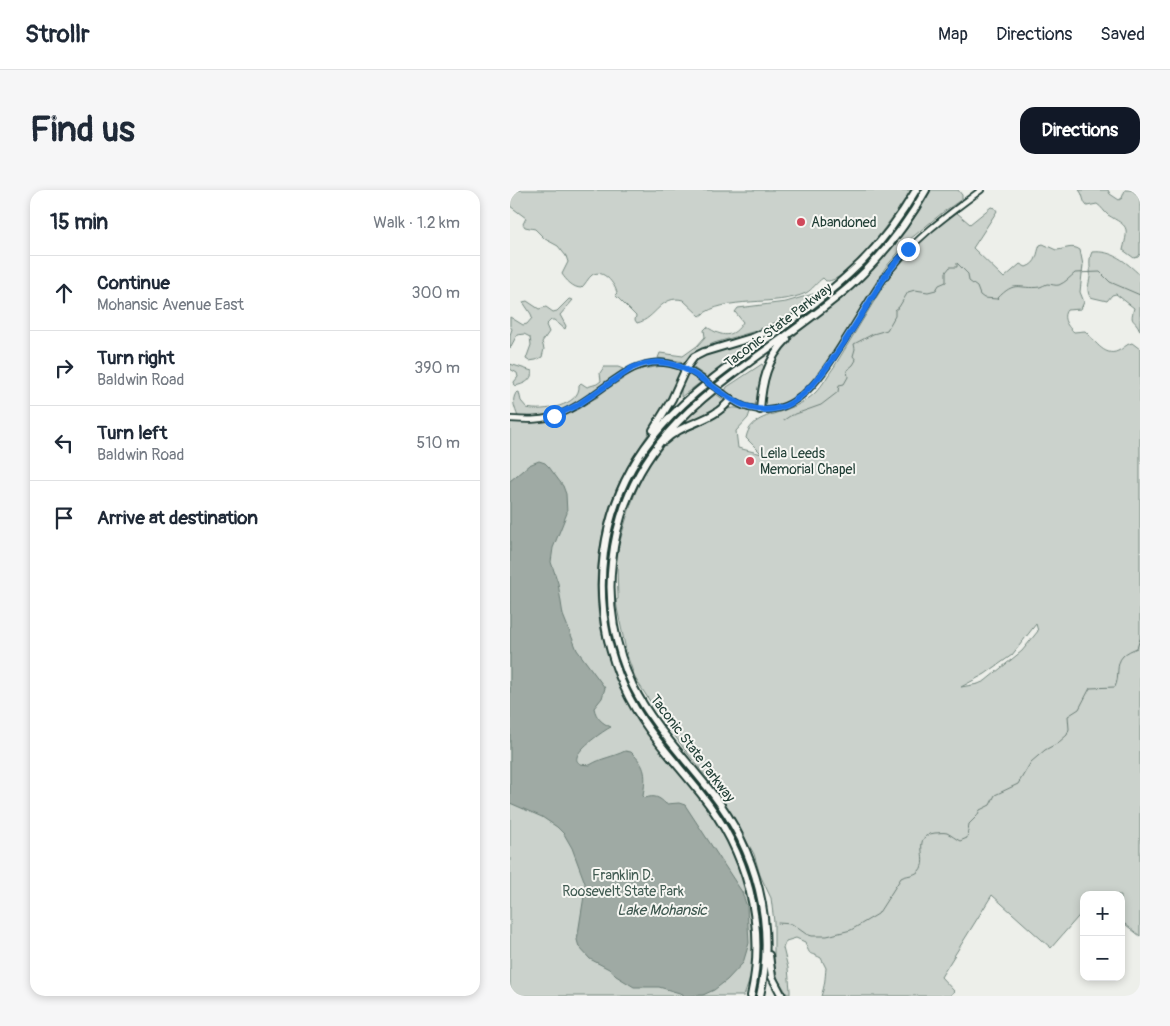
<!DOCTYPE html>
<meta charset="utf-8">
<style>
:root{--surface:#fff;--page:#f6f6f7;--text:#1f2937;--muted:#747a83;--line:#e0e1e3;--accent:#111827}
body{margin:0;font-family:Pangolin,sans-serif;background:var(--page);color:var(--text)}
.controls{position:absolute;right:15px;bottom:15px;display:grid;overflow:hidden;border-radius:10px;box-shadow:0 2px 8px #0003}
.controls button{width:45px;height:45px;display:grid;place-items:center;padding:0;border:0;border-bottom:1px solid var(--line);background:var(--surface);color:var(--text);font:25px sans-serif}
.stop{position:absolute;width:15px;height:15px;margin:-11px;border:4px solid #1a73e8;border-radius:50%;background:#fff}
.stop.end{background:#1a73e8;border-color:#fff;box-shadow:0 1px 5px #0008}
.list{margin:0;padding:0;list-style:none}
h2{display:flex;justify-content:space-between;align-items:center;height:65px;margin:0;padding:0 20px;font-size:21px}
h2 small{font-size:16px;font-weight:400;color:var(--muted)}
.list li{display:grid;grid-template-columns:32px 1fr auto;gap:15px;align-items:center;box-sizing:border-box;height:75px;padding:0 20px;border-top:1px solid var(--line)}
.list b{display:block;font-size:19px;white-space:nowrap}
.list p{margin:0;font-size:16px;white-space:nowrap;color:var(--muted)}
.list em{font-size:16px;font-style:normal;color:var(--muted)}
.icon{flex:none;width:28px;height:28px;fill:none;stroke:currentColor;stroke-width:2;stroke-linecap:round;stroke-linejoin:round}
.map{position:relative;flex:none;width:630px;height:806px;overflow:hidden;border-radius:15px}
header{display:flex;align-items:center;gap:30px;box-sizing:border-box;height:70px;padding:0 25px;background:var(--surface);border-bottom:1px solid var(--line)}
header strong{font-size:24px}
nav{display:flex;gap:28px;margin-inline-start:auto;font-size:18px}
.intro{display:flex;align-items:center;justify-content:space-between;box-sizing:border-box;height:120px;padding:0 30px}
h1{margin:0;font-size:35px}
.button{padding:12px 22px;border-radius:15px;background:var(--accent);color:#fff;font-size:18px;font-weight:700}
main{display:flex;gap:30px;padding:0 30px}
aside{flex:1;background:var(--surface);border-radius:15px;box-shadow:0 2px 8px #0003}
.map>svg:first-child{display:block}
.green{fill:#cbd2cc;stroke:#758880;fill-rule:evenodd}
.water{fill:#9faaa4;stroke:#6c7e77}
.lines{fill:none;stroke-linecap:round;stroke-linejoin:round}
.stream{stroke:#6c7e77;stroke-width:1}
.secondary-casing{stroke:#1f3d34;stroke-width:8}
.highway-casing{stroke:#1f3d34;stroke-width:10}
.secondary{stroke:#f6f6f2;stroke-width:4.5}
.highway{stroke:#f6f6f2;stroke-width:6}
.secondary-bridge-casing{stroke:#1f3d34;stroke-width:8;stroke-linecap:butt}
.secondary-bridge{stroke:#f6f6f2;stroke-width:4.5}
.route{stroke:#1a73e8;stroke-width:6}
.poi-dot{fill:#d1495b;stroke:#f6f6f2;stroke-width:2}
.labels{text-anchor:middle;stroke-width:4;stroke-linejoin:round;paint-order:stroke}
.poi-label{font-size:14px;fill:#1f3d34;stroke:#f6f6f2;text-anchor:start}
.street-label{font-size:14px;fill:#1f3d34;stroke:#f6f6f2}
.park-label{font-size:14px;fill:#415b52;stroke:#f6f6f2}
.water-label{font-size:15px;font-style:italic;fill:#3f5850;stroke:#f6f6f2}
</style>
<header>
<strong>Strollr</strong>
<nav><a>Map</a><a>Directions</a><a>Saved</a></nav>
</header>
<div class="intro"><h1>Find us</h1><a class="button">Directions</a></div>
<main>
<aside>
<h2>15 min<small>Walk · 1.2 km</small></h2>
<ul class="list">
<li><svg class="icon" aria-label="ahead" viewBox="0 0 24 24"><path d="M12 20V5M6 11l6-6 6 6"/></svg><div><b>Continue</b><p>Mohansic Avenue East</p></div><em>300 m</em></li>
<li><svg class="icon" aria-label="right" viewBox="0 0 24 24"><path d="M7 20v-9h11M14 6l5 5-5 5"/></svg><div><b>Turn right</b><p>Baldwin Road</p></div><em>390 m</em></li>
<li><svg class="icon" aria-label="left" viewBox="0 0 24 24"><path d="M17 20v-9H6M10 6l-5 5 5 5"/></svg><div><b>Turn left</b><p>Baldwin Road</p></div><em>510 m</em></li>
<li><svg class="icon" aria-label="arrive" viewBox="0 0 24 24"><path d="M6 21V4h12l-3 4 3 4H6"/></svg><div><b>Arrive at destination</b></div></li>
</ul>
</aside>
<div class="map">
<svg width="630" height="806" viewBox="0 0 630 806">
<rect width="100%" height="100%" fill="#edefea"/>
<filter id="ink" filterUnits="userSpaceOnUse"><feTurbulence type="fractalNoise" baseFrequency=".02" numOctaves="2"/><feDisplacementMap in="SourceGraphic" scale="10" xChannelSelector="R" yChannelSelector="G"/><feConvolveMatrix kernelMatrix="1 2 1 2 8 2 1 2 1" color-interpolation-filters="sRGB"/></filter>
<g filter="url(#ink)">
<path class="green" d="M0 0H401C388 20 339 93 316 91L313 88C307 92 302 100 296 103 266 117 215 105 190 126L173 110C151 104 146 129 127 133L125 130 126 126 105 105 107 103C105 94 93 78 82 85 78 88 75 95 71 98 63 98 56 90 52 84L58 72 56 66 48 56 35 49 25 39 15 37 13 34 16 28 0 16Z
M421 0H448L452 5V9L432 23 399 50 375 78 311 182 294 202 277 212 263 218 256 217C252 212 254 205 255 199 263 153 301 133 335 106 344 98 354 89 362 79 385 55 406 29 421 0Z
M569 0H598L600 4 609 10 612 8 615 0H622L630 7V64L628 67 624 68 613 60C619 35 618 37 598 25 594 22 592 17 587 14L577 16C572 11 574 5 569 0Z
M481 17 485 18 487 21 463 58 494 88 510 74 516 77C528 73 526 64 530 55L533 54 546 60C554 60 562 54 570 60L573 75 570 102 574 112 571 119 557 120C551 128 558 137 564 142L575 141C583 148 594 168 608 161 613 159 616 154 622 153L630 159V746L611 731V705H574V720L541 758 482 705 431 787 444 801 440 806H311C315 796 315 788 316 778L311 768C298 761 301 768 295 752L286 748 276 751 273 758 278 778 280 800V804H277L268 789 264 772V732L261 708 250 685 244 664 210 604 178 564 143 516 125 488 117 465 107 418 106 410 108 409 107 376 105 372C113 337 131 265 165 246 175 241 186 238 196 233 217 222 216 212 240 222L238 228 226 241 228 258 252 264 236 248C240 226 263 226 280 218 289 215 299 209 306 202 313 195 318 185 324 177 341 150 357 122 374 95 393 65 418 44 446 22L460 34ZM526 434 528 441 512 461 475 491 468 494 451 497 475 484 502 465Z
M582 62C603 60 616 72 630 85V141C625 127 619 135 624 118L606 104 602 105 597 111 580 107C576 99 579 95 580 87 581 78 578 70 582 62Z
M303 104 308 105 280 125 256 138 204 153 187 161 175 172 148 168 150 163 173 166 187 156 195 147 194 140 197 137C212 147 223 149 233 132L225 122 228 118 276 112Z
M59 109 63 110 50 125 56 136 55 139 44 130H41L36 135 39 142 32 152 34 159 32 167 26 170 19 171 16 169 21 155 20 147 14 144 7 145 0 158V145L2 139 0 136V127L13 135 17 134 22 128 21 124 13 112 17 111 29 119 36 117 43 122 47 121Z
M245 148 250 150 198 188 181 176 186 169 192 166Z
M0 174 22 181C22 191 14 194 5 196L4 192 8 187 7 183 0 179Z
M252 174 254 177 250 189 248 213C238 219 224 206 215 201L217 197Z
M151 176 166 178 170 180V184C155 229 118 264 102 310 87 350 82 406 93 448 97 464 103 479 110 494 114 502 117 511 121 518 137 545 158 569 178 594 186 603 195 613 201 623 218 648 228 674 237 702V707L235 705 251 737 243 762 241 786 234 806H0V231L17 232 47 229 82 210 88 207 89 203C103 197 114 187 127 180 133 178 143 178 151 176Z
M94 177H108L113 179C95 193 71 212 51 221 38 227 21 228 8 227 5 218 1 211 6 203L9 202 11 211 17 218C32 222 71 216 69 195L71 193 77 197 87 194 91 191 90 183Z
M176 184H180L191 192 171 207V194Z
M206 204 214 210V213L204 221 178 232 176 228Z"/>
<path class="water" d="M29 271 35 273 39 277 53 296 56 304 57 323 43 358 41 372 48 393 53 425 67 460 95 498 92 508 84 518C86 528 92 533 101 537 93 541 69 558 67 567 66 571 68 572 70 574L80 575C91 568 103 567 115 561L121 562C137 577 136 586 133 606L135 608C145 605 149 607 156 614L169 613 175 615 232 702 237 717 239 753 233 773 217 790 204 800 193 805 173 806V804L149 797H124L106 786 99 779 80 769 69 757 67 750 74 706 75 693 62 658 54 644 47 637 32 627 0 613V291L19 275Z"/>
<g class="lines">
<path class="stream" d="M274 230 280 226 311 215 328 202 329 195 334 194 338 187 337 180 343 175 346 170 343 166 345 159 344 154 363 144 377 140 385 126V120L389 117 398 102 405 100 418 102 426 100 429 95 436 92V82L440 77H447V73L458 84 459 91 467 97 470 105 474 108 487 109C506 89 508 100 530 97 532 96 535 95 537 94 542 94 545 96 549 95 556 92 560 87 565 83L590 82 600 92 630 105
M268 733 282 734 296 744 302 746H317L341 740 368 724 391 688C396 685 404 686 409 681 420 669 400 646 425 643 429 643 433 642 437 643 441 645 446 649 450 651L457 648 459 634 467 626 470 620 480 615 485 605 508 594 521 572 535 560 548 553 557 545 559 539 558 526 569 519 580 498 605 497C610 487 605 474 613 466 617 462 622 460 627 458L630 449"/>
<defs>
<path id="secondary" d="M213 203C221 209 229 216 239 218 285 230 311 187 332 154 348 130 362 103 380 80 408 46 436 26 471 0
M0 229C17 230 33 231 50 224 101 203 129 145 191 188"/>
<path id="highway" d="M250 220C252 192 257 169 277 149
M143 240 162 209 176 178 184 167 194 162 244 147 267 137
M154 251C175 231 202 233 221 209
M259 765 262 787 272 806
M241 806C257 733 237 662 191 604 163 569 132 537 114 497 95 455 88 408 94 362 114 214 243 173 339 84 366 60 388 31 406 0
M250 806C266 734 247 661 202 603 175 568 143 536 123 496 105 458 97 414 102 372 117 225 243 181 340 96 371 68 396 36 416 0"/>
</defs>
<use href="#secondary" class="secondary-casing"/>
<use href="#highway" class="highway-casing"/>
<use href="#secondary" class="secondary"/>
<use href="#highway" class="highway"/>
<defs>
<path id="secondary-bridge" d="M191 188 213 203"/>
</defs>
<use href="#secondary-bridge" class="secondary-bridge-casing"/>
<use href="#secondary-bridge" class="secondary-bridge"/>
</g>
</g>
<g class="lines" filter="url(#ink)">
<path class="route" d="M44 226 66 216 122 178C188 149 214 239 275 216 310 203 354 118 376 85 382 76 390 68 398 59"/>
</g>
<g class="poi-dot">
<circle cx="291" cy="32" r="5"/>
<circle cx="240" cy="271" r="5"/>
</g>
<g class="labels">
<g class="poi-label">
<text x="301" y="37">Abandoned</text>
<text x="250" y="268">Leila Leeds<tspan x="250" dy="16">Memorial Chapel</tspan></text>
</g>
<g class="street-label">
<text transform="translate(268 135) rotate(-37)" y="5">Taconic State Parkway</text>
<text transform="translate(183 558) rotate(53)" y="5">Taconic State Parkway</text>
</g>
<g class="park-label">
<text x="113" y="690">Franklin D.<tspan x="113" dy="16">Roosevelt State Park</tspan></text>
</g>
<g class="water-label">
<text x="152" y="725">Lake Mohansic</text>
</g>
</g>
</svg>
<div class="controls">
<button>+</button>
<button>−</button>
</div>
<div class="stop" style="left:44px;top:226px"></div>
<div class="stop end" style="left:398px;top:59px"></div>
</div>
</main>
